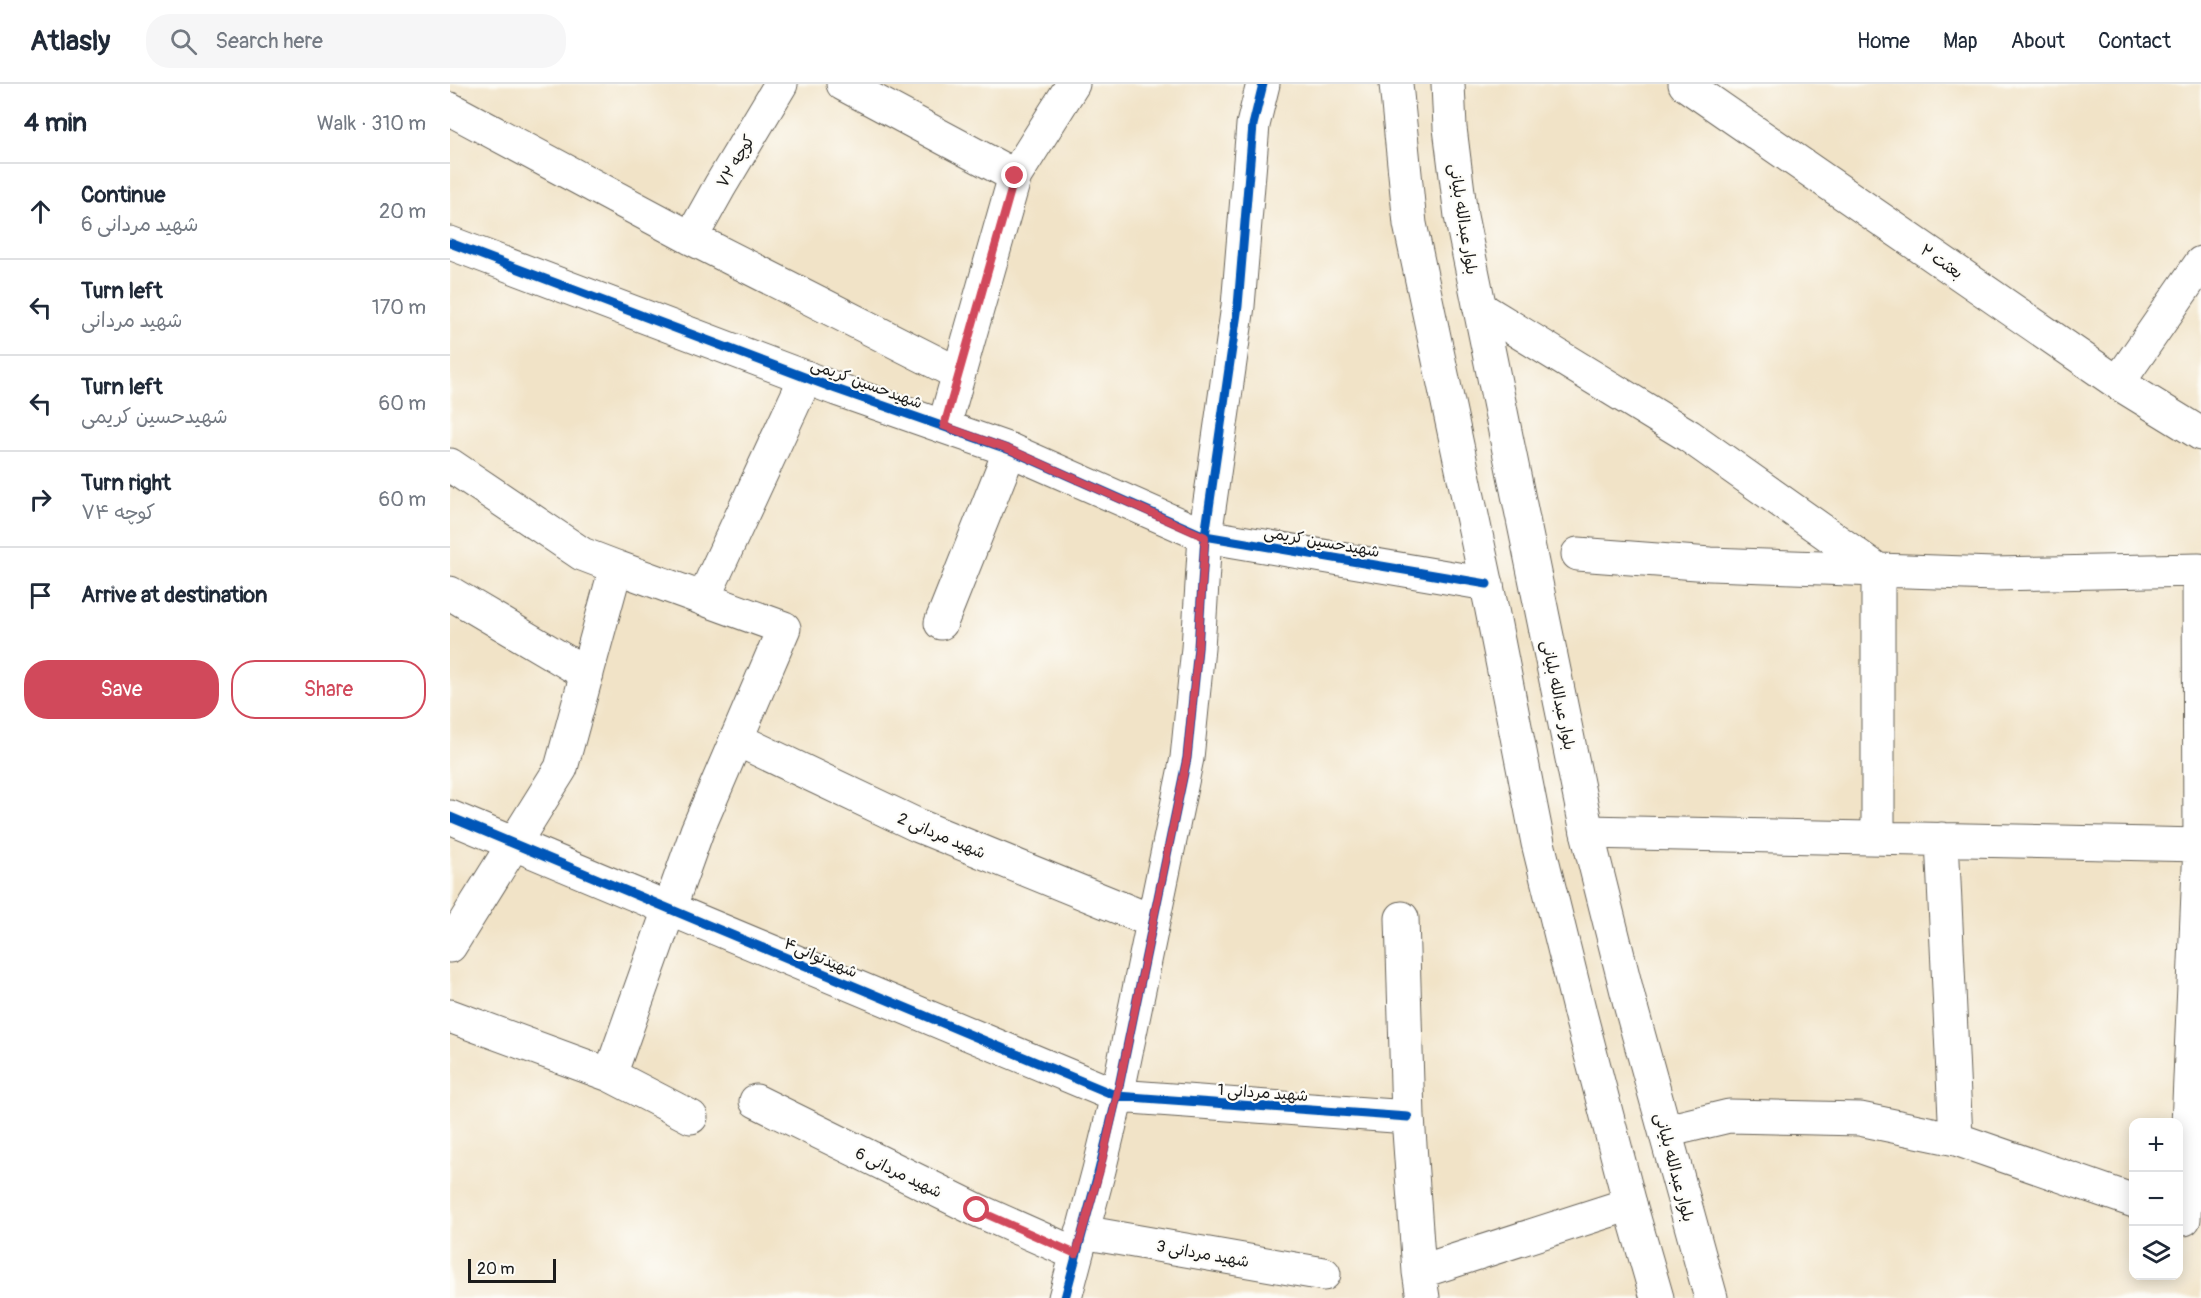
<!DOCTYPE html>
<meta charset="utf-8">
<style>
:root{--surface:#fff;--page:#f6f6f7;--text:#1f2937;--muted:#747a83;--line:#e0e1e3;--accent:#d1495b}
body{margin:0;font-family:Pangolin,"Playpen Sans Arabic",sans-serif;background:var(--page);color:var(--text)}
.controls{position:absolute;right:18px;bottom:18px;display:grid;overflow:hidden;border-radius:12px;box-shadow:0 3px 15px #0003}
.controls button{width:54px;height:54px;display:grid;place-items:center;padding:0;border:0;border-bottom:2px solid var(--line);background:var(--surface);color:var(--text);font:30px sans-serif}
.scale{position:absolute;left:18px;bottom:15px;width:88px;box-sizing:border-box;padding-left:6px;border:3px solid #1c1c1c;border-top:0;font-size:16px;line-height:21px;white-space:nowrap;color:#1c1c1c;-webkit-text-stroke:4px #fdfcf7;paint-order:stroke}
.stop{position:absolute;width:18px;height:18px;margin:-14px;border:4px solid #d1495b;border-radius:50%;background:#fff}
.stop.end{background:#d1495b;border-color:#fff;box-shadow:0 2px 6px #0008}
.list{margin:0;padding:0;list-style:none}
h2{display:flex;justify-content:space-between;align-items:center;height:78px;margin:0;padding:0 24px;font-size:26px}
h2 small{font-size:20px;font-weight:400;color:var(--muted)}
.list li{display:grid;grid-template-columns:39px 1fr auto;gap:18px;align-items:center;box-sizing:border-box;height:96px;padding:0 24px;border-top:2px solid var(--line)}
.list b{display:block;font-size:22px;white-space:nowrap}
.list p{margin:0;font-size:20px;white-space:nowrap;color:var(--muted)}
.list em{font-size:20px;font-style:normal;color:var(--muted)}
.actions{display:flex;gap:12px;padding:18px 24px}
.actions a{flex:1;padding:14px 0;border:2px solid var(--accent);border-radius:24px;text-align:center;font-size:21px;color:var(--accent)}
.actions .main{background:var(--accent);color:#fff}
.icon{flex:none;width:33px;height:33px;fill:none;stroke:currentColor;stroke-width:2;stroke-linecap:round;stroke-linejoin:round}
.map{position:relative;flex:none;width:1751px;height:1214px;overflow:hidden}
header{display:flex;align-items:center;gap:36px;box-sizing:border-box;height:84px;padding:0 30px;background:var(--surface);border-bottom:2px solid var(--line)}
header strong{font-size:28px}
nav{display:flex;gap:33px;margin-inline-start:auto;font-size:21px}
.search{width:420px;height:54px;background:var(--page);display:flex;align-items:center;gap:15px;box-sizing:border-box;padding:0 21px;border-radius:24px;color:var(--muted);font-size:22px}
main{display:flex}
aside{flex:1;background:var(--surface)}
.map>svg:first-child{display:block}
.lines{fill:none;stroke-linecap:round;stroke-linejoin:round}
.minor-casing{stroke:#676258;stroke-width:35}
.tertiary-casing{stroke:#676258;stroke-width:35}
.primary-casing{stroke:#676258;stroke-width:35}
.minor{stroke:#fff;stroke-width:33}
.tertiary{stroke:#fff;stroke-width:33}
.primary{stroke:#fff;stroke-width:33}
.cycleway-casing{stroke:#fdfcf7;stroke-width:13}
.cycleway{stroke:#0057b8;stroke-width:9}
.route{stroke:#d1495b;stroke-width:8}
.labels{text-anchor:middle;stroke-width:4.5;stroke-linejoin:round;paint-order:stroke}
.street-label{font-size:16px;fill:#1c1c1c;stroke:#fdfcf7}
</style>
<header>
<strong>Atlasly</strong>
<div class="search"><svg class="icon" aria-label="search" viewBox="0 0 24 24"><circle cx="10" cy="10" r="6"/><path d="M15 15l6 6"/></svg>Search here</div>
<nav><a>Home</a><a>Map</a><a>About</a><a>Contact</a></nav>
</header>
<main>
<aside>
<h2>4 min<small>Walk · 310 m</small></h2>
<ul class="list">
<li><svg class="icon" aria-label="ahead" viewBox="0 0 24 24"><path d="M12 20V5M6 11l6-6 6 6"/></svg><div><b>Continue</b><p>شهید مردانی 6</p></div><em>20 m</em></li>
<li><svg class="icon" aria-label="left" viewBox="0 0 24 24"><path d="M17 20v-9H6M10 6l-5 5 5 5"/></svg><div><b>Turn left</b><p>شهید مردانی</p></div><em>170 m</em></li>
<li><svg class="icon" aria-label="left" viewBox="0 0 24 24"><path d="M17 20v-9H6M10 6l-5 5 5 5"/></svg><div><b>Turn left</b><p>شهیدحسین کریمی</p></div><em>60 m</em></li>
<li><svg class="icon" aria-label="right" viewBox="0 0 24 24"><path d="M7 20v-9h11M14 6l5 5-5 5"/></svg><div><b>Turn right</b><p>کوچه ۷۴</p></div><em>60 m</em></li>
<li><svg class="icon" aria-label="arrive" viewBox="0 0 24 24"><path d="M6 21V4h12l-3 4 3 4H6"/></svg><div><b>Arrive at destination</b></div></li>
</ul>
<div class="actions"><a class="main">Save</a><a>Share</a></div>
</aside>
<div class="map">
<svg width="1751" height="1214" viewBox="0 0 1751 1214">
<rect width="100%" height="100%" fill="#fdfcf7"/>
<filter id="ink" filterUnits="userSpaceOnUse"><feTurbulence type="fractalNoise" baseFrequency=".0167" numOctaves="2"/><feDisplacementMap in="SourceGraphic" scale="12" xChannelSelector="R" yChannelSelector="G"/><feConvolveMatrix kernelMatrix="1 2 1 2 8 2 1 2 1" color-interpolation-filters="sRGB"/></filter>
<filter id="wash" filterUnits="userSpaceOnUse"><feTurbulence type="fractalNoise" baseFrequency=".008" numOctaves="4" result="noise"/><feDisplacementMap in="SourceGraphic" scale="24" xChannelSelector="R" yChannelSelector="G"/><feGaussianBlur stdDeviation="1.35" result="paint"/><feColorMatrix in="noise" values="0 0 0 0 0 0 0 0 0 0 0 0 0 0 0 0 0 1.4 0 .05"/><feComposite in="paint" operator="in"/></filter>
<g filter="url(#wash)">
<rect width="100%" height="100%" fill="#f1e3c7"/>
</g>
<g filter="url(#ink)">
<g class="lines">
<defs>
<path id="minor" d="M393 0 565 92
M1235 0 1668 299 1751 350
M0 25 241 154 509 290
M241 154 270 102 331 0
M1030 224 1239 352 1428 486V754
M1668 299 1751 179
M494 342 565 92 623 0
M0 381 132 470 166 483 111 684 0 862
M1128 470 1260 480 1544 490 1749 486
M0 509 137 590
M253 515 356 293
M491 539 560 366
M286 655 469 742 702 837
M0 733 667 1012 958 1033
M1137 748 1751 761
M1492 755 1506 1055
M952 834 958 1033 969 1188 973 1214
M0 932 160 991 241 1033
M160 991 247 747 334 544 166 483
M306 1017 527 1126 626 1170
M1216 1047 1279 1032 1410 1035 1506 1055 1684 1117
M1734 1135 1750 761 1749 486
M632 1148 874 1190
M969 1188 1180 1120
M615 1214 649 1086 667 1012 737 674 748 564 755 452 788 222 803 41 813 0"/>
<path id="tertiary" d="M0 159 386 305 560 366 755 452 1037 500"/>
<path id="primary" d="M946 0 960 140 1041 521 1088 759 1131 933 1180 1120 1207 1214
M998 0 1000 44 1011 132 1137 748 1180 920 1261 1214"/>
</defs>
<use href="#minor" class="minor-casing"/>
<use href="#tertiary" class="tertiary-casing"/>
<use href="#primary" class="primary-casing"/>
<use href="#minor" class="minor"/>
<use href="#tertiary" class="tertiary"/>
<use href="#primary" class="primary"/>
<defs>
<path id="cycleway" d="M0 159 386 305 560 366 755 452 1037 500
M0 733 667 1012 958 1033
M615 1214 649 1086 667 1012 737 674 748 564 755 452 788 222 803 41 813 0"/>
</defs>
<use href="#cycleway" class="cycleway-casing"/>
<use href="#cycleway" class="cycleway"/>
</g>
</g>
<g class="lines" filter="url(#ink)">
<path class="route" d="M527 1126 626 1170 650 1086 667 1012 737 674 748 564 755 453 561 366 494 342 565 92"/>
</g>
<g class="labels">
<g class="street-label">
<text transform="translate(285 77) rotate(-59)" y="6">کوچه ۷۲</text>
<text transform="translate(1014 135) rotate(81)" y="6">بلوار عبدالله بلیانی</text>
<text transform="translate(1492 177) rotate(35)" y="6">بعثت ۲</text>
<text transform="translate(417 299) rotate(20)" y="6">شهیدحسین کریمی</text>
<text transform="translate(872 457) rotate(10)" y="6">شهیدحسین کریمی</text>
<text transform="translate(1109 611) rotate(78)" y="6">بلوار عبدالله بلیانی</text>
<text transform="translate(492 751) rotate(23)" y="6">شهید مردانی 2</text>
<text transform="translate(371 873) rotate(23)" y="6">شهیدتوانی۴</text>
<text transform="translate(813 1008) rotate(4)" y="6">شهید مردانی 1</text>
<text transform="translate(1225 1083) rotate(75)" y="6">بلوار عبدالله بلیانی</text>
<text transform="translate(449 1088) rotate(26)" y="6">شهید مردانی 6</text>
<text transform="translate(753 1169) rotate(10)" y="6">شهید مردانی 3</text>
</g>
</g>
</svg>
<div class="controls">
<button>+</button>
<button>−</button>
<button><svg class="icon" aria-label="layers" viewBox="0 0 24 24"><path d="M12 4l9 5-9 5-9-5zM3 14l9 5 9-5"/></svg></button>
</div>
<div class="scale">20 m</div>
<div class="stop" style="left:527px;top:1126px"></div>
<div class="stop end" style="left:565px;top:92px"></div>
</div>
</main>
